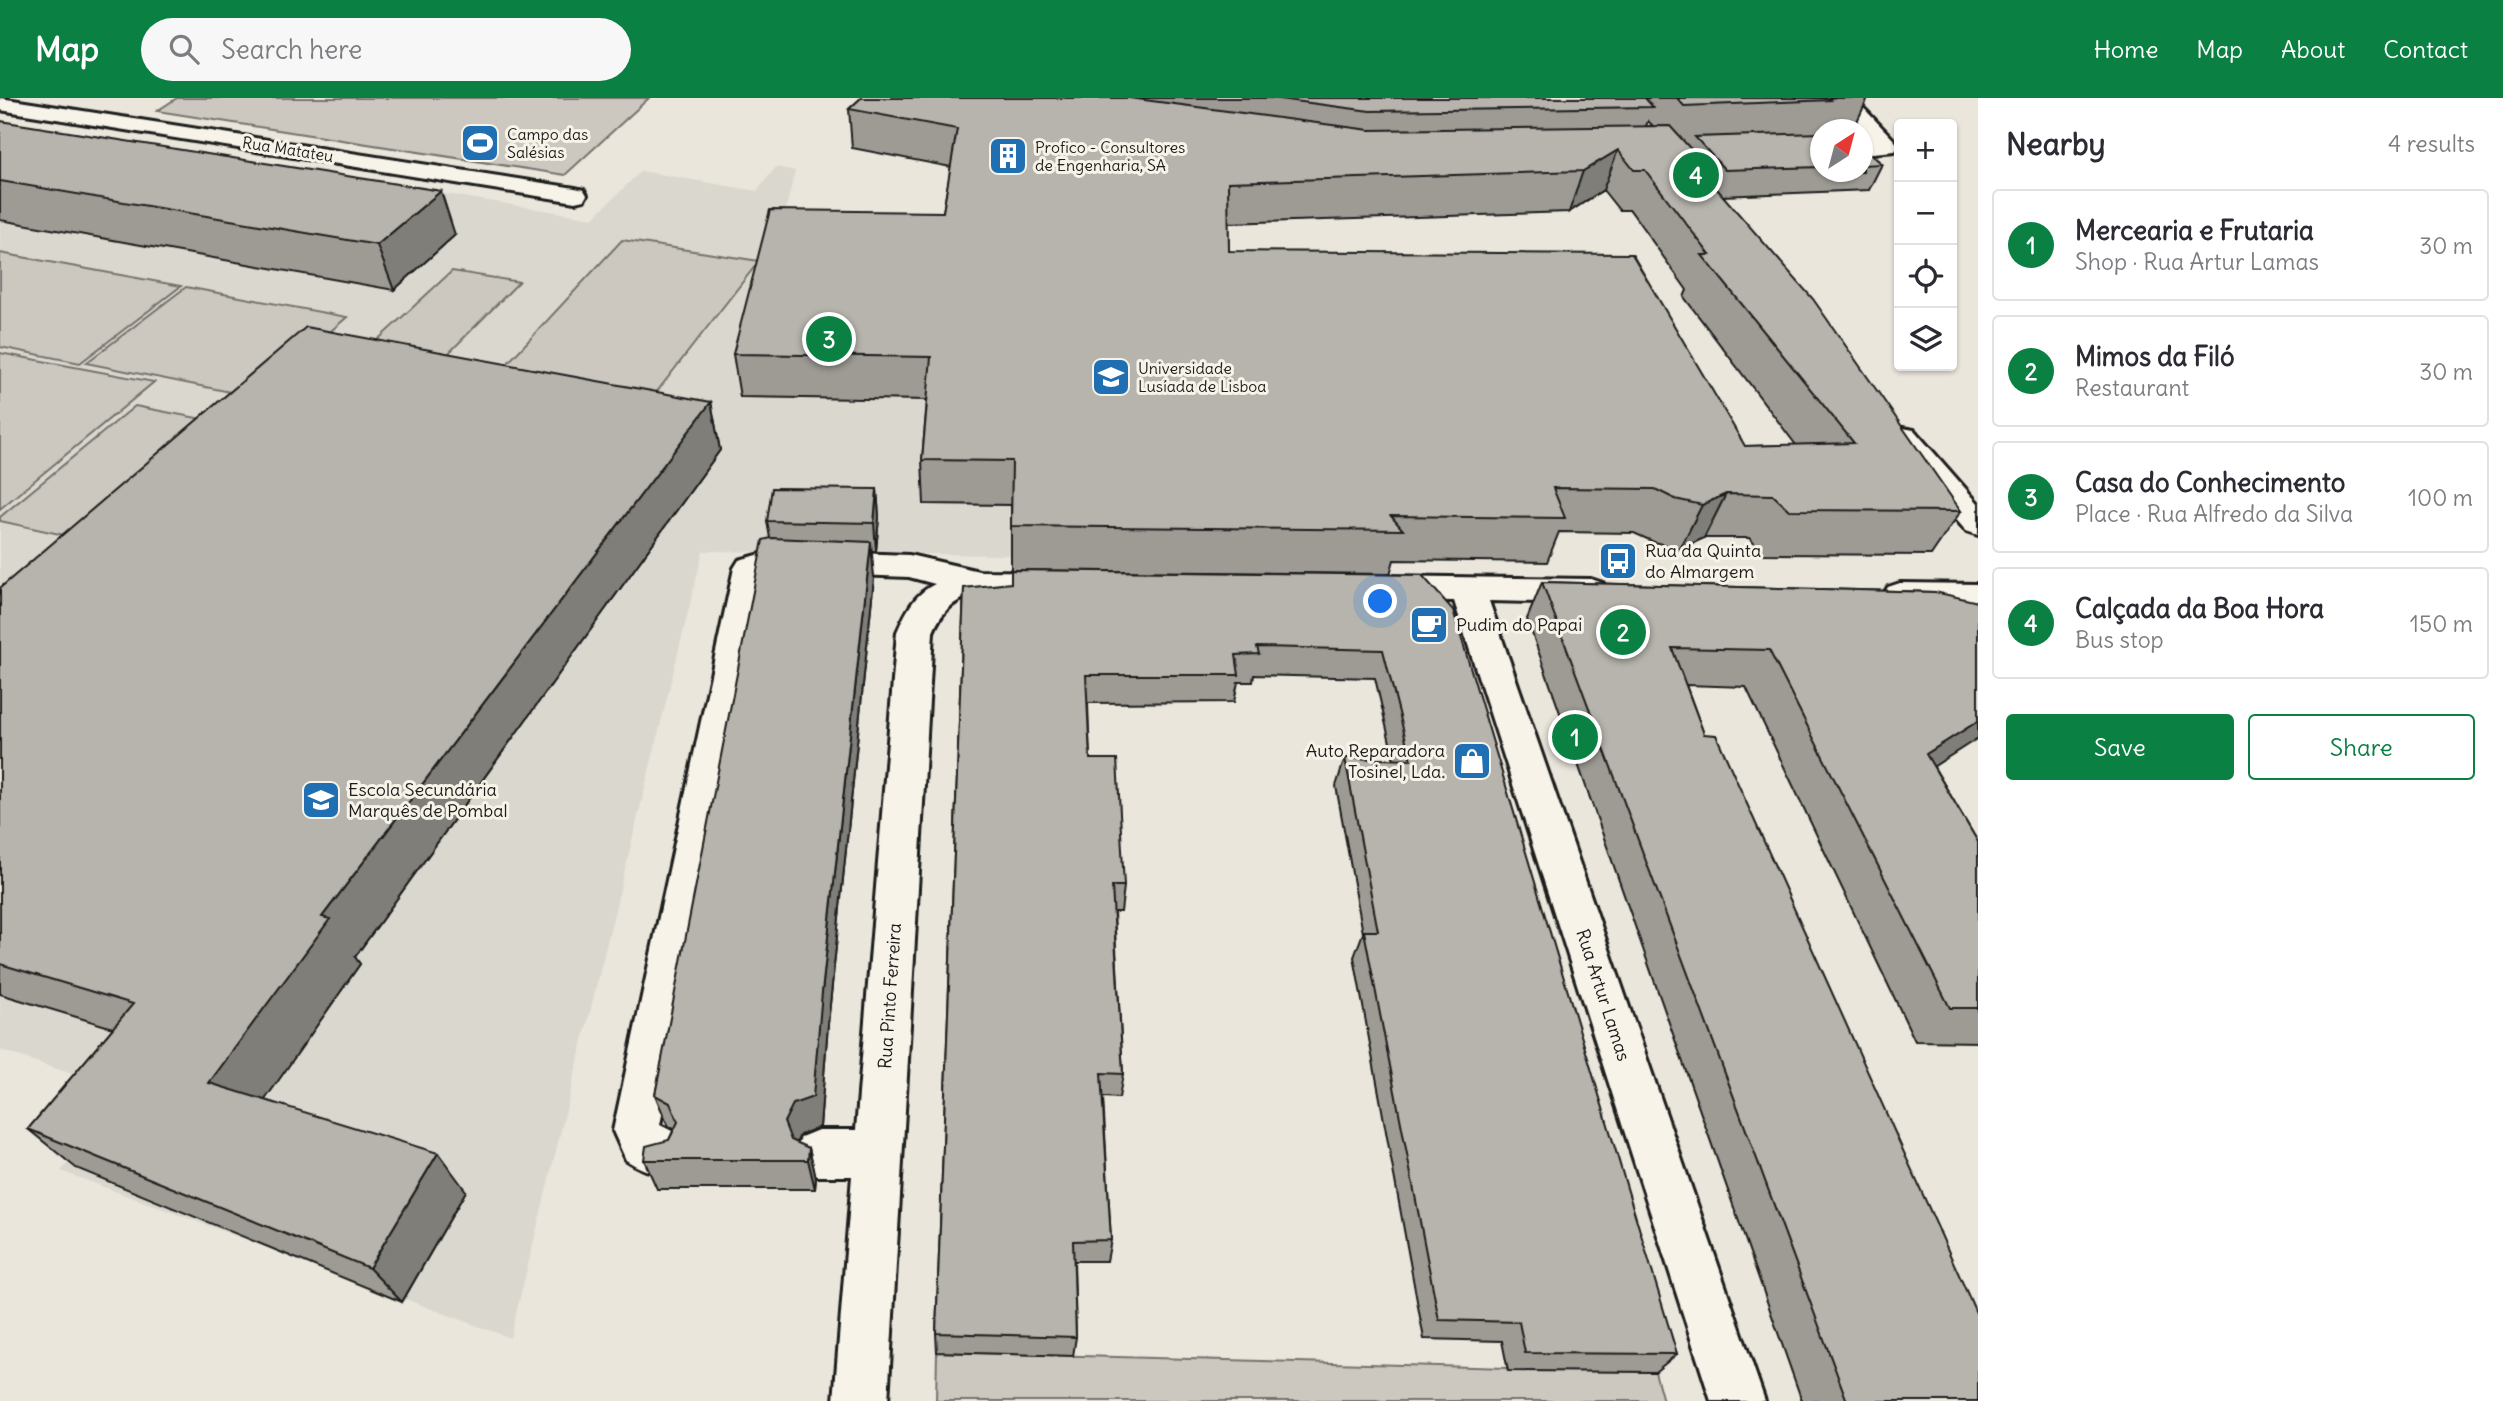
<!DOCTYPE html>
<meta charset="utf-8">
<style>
:root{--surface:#fff;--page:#f7f7f7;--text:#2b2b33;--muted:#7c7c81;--line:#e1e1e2;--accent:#0b8043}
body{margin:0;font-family:Delius,sans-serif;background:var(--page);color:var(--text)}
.controls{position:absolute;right:21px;top:21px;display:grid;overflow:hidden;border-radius:7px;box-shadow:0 2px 5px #0004}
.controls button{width:63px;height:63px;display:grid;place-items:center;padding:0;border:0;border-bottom:2px solid var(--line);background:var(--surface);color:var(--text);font:35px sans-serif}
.compass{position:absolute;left:1810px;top:21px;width:63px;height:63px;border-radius:50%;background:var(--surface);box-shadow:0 2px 5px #0004;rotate:36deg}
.you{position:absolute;left:1381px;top:504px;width:24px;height:24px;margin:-18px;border:5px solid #fff;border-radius:50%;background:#1a73e8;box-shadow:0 0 0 10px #1a73e833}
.badge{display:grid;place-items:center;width:46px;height:46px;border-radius:50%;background:var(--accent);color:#fff;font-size:23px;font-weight:700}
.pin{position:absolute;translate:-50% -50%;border:4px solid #fff;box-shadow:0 2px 7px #0006}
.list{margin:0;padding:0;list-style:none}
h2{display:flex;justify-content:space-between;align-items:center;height:91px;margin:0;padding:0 28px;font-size:30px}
h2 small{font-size:23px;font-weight:400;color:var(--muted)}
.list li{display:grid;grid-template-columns:46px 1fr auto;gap:21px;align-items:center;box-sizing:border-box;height:112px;margin:0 14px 14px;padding:0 14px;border:2px solid var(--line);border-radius:7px}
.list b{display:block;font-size:26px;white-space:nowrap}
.list p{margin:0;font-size:23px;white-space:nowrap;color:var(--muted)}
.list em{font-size:23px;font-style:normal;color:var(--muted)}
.actions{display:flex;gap:14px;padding:21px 28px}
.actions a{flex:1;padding:16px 0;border:2px solid var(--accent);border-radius:7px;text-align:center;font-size:24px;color:var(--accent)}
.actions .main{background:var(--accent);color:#fff}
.icon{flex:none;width:38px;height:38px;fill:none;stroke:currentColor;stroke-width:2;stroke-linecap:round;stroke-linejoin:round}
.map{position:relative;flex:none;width:1978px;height:1303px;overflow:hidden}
header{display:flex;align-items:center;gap:42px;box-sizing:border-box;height:98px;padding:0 35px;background:var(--accent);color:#fff}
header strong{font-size:33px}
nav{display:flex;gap:38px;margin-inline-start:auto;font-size:24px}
.search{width:490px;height:63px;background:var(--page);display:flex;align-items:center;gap:18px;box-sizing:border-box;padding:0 24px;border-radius:38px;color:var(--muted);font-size:26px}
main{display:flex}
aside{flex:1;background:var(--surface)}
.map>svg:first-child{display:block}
.built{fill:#dad7ce}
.green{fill:#ccc8c0;stroke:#74726e;stroke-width:2}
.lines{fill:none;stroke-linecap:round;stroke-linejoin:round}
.minor-casing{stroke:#1c1c1c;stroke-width:6}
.minor{fill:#f7f3e8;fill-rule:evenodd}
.wall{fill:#9d9b94;stroke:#1c1c1c;stroke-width:2;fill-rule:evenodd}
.shaded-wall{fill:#7f7e78;stroke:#1c1c1c;stroke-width:2}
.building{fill:#b6b4ac;stroke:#1c1c1c;stroke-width:2;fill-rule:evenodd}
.labels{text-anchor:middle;stroke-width:6;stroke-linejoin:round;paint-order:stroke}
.far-poi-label{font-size:16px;fill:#1c1c1c;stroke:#f7f3e8;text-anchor:start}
.far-street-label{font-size:16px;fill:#1c1c1c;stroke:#f7f3e8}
.poi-label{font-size:18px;fill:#1c1c1c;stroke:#f7f3e8;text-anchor:start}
.street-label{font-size:18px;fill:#1c1c1c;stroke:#f7f3e8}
</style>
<header>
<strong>Map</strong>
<div class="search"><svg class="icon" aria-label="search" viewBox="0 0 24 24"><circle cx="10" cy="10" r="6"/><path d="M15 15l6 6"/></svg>Search here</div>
<nav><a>Home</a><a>Map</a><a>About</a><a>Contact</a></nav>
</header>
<main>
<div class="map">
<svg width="1978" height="1303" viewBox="0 0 1978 1303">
<rect width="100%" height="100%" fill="#eae6dc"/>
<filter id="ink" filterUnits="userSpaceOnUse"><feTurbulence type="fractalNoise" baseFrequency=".0143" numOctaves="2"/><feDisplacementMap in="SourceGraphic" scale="14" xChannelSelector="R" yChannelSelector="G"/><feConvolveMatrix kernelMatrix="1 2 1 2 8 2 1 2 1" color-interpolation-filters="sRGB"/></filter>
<g filter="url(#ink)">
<path class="built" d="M20 27 593 120 641 73 757 93 776 69 795 73 776 152 1470 259 1547 464 703 453 510 1240 61 1073 129 995 0 952V32Z"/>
<path class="green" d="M177 0H649L565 77 157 13Z
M622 142 759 163 655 296 504 269Z
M0 155 181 188 80 265 0 249Z
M452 173 519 184 445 259 373 246Z
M186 189 347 219 255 299 86 265Z
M0 255 154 284 0 411Z
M135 308 223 325 91 443 0 423V419Z
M937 1254 1655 1274 1663 1303H936Z"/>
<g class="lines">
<defs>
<path id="minor" d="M0 0 575 90 584 92 587 97 584 102 575 104 0 12Z
M1831 0H1854L1895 43 1899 48 1895 53 1862 56V42H1868L1862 32H1859Z
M1903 330 1914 332 1978 405V437L1966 433 1892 346 1888 339 1892 332Z
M776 452 909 457 979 473 1056 474 1068 478 1073 486 1068 494C1019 508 959 471 933 534L888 1303H834L852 1078H818L801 1071 794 1055 801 1039 818 1032H856L897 534C906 514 914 496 935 486L909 479 776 474 767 477 660 1027 680 1037 687 1053 680 1069C659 1078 646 1075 626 1062L613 1033 734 470 739 462Z
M1382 478 1591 481 1603 485 1608 493 1603 501 1591 505 1489 503 1765 1303H1711L1454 503 1382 502 1370 498 1365 490 1370 482Z
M1900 485 1978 486V510L1900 509 1888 505 1883 497 1888 489Z"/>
</defs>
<use href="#minor" class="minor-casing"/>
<use href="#minor" class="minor"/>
</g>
<path class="wall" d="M861 0H1868L1853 32H1821V74H1863V49L1882 66 1869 92 1722 98 1961 413 1931 457 1764 456 1749 440H1704L1680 451 1654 444 1634 435 1559 434 1547 464 1394 462 1390 476 1011 472V407L924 406 922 362 927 302 740 299 733 256 943 114 951 69 852 50 849 11ZM1648 23 1653 28H1646ZM1603 92 1619 112H1630L1687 192 1684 199 1796 347 1745 348 1229 153 1228 125 1569 114Z
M0 23 455 137 394 192 0 122Z
M711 304 720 352 355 859 360 866 264 1002 466 1093 402 1204 76 1070 28 1031 113 930 0 896V490Z
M877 391 879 419 876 453H871L874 480 828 926 820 1029 800 1037 796 1045 809 1050 816 1080 815 1091H657L644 1062 669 1042 674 1031 668 1028 655 997 770 440 767 423Z
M1422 477 1677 1256 1655 1274 1508 1273 1502 1243 1424 1241 1354 859 1363 835 1336 688 1345 660 1394 662 1375 580 1254 577 1253 584H1238L1234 604 1088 605 1090 661 1124 788 1121 814H1114L1123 976 1119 1000 1103 999 1111 1142 1107 1163H1074L1076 1239 1073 1258 937 1254 936 1235 964 490Z
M1542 484 1935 494 1934 669 1978 744V944L1915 943 1746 589 1686 587 1704 636 1978 1303H1802L1527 521Z"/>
<path class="shaded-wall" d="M1618 52 1603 92 1569 114 1583 73Z
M441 93 455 137 394 192 377 147Z
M711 304 720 352 355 859 360 866 248 1026 209 985 322 819Z
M877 391 879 419 876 453 874 425Z
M1726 396 1704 440 1680 451 1702 407Z
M871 444 874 480 828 926 820 1029 800 1037 792 1054 784 1024 822 894Z
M1978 623V640L1897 692 1926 656Z
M809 1050 816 1080 815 1091 808 1062Z
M438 1055 466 1093 402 1204 369 1170Z"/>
<path class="building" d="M861 0H1129L1370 32 1670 28 1698 59H1689L1813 201 1961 413 1789 412 1773 397 1726 396 1702 407 1675 401 1655 391 1553 390 1565 420 1391 418 1403 432 1011 428 1012 363 922 362 931 259 733 256 770 112 943 114 957 31 849 11ZM1618 52 1634 72H1645L1710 157H1702L1854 345 1745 348 1632 156 1229 153 1228 84 1583 73Z
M1272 0H1645L1653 9 1370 13Z
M1677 0H1828L1830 2 1684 8Z
M0 23 441 93 377 147 0 83Z
M1835 25 1842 32H1833Z
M1821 35V69L1725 72 1695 39Z
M1863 49 1882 66 1863 67Z
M306 229 711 304 322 819 330 821 209 985 438 1055 369 1170 28 1031 133 906 0 866V490Z
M772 390 877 391 874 425 767 423Z
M771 440 871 444 822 894 813 999 793 1006 784 1024 791 1042 809 1050 808 1062H644L646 1048 669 1042 678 1024 670 1005 655 997 763 442Z
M1011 472 1422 477 1453 512 1677 1256 1525 1255 1519 1224 1439 1222 1364 833H1378L1345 660 1411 662 1383 552 1257 549 1259 556 1236 557 1239 577H1086L1090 661H1117L1124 788H1112L1123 976 1101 975 1111 1142 1073 1143 1076 1239 936 1235 964 490 1011 485Z
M1542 484 1935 494 1978 504V623L1926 656 1978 744V910H1950L1769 552 1672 550 1704 636 1716 637 1978 1219V1303H1847Z"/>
</g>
<defs>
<symbol id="stadium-square" viewBox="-11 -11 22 22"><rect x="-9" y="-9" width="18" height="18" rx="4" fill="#1f6fb2" stroke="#f7f3e8"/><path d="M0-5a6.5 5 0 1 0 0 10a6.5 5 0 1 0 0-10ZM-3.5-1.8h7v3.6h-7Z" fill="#fff"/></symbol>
<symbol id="building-square" viewBox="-11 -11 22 22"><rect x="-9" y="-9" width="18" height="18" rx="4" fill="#1f6fb2" stroke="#f7f3e8"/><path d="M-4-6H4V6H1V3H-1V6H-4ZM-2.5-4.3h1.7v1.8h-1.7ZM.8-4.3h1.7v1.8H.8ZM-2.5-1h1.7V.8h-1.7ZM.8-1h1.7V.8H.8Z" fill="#fff"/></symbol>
<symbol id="university-square" viewBox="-11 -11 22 22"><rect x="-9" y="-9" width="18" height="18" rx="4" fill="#1f6fb2" stroke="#f7f3e8"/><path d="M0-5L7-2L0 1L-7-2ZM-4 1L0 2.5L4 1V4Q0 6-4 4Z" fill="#fff"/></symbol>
<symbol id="bus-square" viewBox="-11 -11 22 22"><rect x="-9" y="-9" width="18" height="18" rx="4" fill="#1f6fb2" stroke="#f7f3e8"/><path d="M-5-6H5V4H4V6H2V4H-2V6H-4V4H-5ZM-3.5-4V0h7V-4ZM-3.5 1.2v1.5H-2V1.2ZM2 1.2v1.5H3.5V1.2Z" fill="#fff"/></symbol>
<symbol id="cafe-square" viewBox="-11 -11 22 22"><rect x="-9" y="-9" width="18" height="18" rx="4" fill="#1f6fb2" stroke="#f7f3e8"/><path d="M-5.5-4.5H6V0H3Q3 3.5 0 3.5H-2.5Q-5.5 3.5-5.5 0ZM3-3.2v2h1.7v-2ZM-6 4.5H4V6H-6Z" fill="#fff"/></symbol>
<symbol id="shop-square" viewBox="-11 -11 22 22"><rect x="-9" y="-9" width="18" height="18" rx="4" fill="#1f6fb2" stroke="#f7f3e8"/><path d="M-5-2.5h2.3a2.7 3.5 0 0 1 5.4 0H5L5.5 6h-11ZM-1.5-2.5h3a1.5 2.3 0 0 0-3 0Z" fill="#fff"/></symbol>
<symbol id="school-square" viewBox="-11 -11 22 22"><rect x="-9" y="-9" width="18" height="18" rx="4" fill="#1f6fb2" stroke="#f7f3e8"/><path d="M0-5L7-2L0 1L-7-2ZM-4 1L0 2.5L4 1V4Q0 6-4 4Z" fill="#fff"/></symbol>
</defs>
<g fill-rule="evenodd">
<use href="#stadium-square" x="458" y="23" width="44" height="44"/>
<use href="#building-square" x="986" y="36" width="44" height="44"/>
<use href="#university-square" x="1089" y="257" width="44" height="44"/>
<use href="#bus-square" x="1596" y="441" width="44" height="44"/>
<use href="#cafe-square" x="1407" y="505" width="44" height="44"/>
<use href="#shop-square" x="1450" y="641" width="44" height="44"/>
<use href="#school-square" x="299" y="680" width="44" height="44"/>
</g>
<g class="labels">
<g class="far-poi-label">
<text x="507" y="42">Campo das<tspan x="507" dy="18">Salésias</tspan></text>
<text x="1035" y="55">Profico - Consultores<tspan x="1035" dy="18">de Engenharia, SA</tspan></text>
<text x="1138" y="276">Universidade<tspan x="1138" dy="18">Lusíada de Lisboa</tspan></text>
</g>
<g class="far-street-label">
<text transform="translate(288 51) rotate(9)" y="6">Rua Matateu</text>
</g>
<g class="poi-label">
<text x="1645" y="459">Rua da Quinta<tspan x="1645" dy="21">do Almargem</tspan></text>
<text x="1456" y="533">Pudim do Papai</text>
<text x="1445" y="659" text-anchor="end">Auto Reparadora<tspan x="1445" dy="21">Tosinel, Lda.</tspan></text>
<text x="348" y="698">Escola Secundária<tspan x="348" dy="21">Marquês de Pombal</tspan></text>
</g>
<g class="street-label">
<text transform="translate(1603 897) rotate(72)" y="6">Rua Artur Lamas</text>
<text transform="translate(890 898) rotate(-86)" y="6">Rua Pinto Ferreira</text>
</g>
</g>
</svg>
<div class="controls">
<button>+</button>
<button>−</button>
<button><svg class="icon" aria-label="locate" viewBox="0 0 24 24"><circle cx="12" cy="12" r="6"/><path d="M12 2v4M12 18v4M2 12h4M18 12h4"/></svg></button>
<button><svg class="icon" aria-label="layers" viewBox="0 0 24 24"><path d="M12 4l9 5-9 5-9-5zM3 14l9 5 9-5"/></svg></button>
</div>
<svg class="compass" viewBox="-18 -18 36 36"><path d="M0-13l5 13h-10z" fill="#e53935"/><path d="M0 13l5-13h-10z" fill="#7c7c81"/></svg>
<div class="you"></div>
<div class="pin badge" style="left:1575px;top:639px">1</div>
<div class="pin badge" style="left:1623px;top:534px">2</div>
<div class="pin badge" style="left:829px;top:241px">3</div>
<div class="pin badge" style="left:1696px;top:77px">4</div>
</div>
<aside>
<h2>Nearby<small>4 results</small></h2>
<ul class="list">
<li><span class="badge">1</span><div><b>Mercearia e Frutaria</b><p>Shop · Rua Artur Lamas</p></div><em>30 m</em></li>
<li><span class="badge">2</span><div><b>Mimos da Filó</b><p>Restaurant</p></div><em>30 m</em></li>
<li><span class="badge">3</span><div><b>Casa do Conhecimento</b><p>Place · Rua Alfredo da Silva</p></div><em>100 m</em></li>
<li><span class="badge">4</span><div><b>Calçada da Boa Hora</b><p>Bus stop</p></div><em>150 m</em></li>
</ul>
<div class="actions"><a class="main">Save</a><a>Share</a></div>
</aside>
</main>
